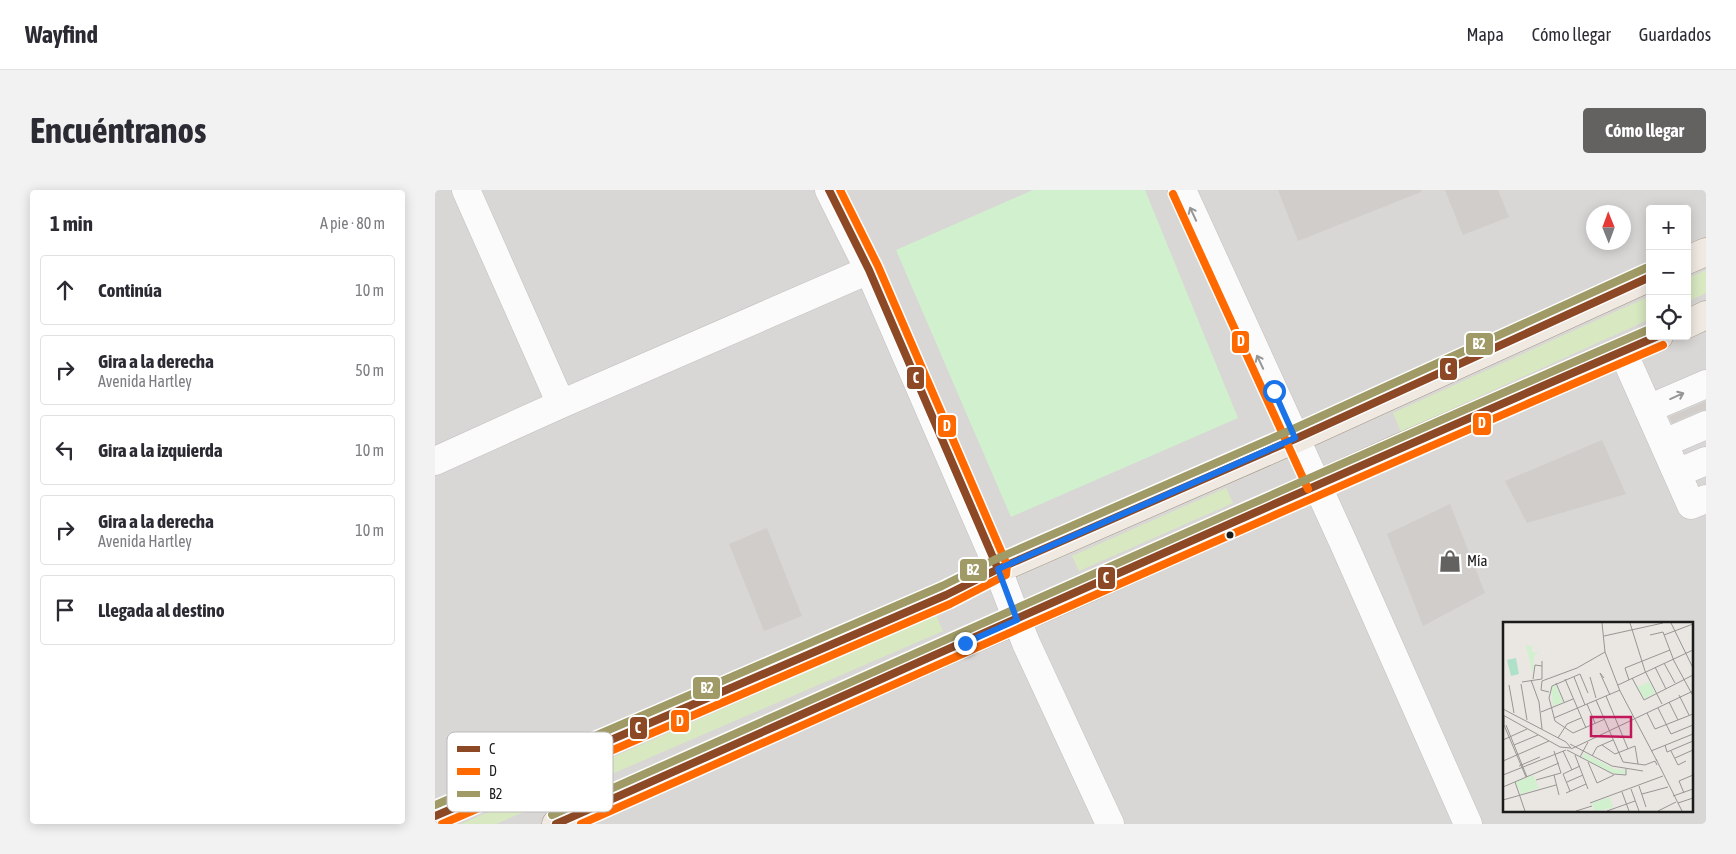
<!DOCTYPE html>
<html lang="es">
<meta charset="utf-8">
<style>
:root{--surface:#fff;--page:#f2f2f3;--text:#2b2b33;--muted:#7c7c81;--line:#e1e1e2;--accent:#636261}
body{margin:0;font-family:"Asap Condensed",sans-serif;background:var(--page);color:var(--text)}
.controls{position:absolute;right:15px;top:15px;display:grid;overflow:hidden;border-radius:5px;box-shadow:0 2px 12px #0003}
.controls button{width:45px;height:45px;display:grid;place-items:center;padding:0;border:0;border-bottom:1px solid var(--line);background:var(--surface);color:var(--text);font:25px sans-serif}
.compass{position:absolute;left:1151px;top:15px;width:45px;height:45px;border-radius:50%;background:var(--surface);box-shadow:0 2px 12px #0003;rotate:359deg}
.stop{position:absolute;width:15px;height:15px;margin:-11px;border:4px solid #1a73e8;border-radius:50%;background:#fff}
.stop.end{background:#1a73e8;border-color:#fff;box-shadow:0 1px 5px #0008}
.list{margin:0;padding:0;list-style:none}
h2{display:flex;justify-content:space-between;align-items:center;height:65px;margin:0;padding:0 20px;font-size:21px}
h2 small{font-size:16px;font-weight:400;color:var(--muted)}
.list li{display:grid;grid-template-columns:32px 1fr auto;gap:15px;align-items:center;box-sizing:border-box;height:70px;margin:0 10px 10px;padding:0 10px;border:1px solid var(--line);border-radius:5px}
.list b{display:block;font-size:19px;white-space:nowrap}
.list p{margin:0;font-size:16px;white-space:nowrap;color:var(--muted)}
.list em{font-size:16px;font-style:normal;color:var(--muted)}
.icon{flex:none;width:28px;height:28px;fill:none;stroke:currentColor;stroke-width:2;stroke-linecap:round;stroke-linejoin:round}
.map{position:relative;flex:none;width:1271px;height:634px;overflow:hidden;border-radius:5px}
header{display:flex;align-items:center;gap:30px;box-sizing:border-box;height:70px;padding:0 25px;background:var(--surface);border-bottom:1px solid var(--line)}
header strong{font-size:24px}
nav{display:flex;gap:28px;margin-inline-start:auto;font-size:18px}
.intro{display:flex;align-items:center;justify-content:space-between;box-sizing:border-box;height:120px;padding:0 30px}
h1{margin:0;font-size:35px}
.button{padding:12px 22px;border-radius:5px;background:var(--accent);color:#fff;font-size:18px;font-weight:700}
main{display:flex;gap:30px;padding:0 30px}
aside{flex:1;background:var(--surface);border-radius:5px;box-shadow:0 2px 12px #0003}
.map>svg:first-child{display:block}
.residential{fill:#d9d7d5;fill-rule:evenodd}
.grass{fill:#d8e8c1}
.park{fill:#d0f0ce}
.parking{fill:#d8d7d5}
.building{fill:#d0cdca}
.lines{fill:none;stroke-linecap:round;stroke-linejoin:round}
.minor-casing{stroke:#c2c1bf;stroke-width:29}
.major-casing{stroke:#9f9380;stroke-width:29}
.minor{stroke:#fcfbfb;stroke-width:28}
.major{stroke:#efe9e2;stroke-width:28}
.bus-1-casing{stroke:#fff;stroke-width:11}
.bus-2-casing{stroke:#fff;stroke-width:11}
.bus-3-casing{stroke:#fff;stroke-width:11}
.bus-1{stroke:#8d4925;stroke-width:8}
.bus-2{stroke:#ff6900;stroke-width:8}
.bus-3{stroke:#a09b66;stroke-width:8}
.oneway{stroke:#979696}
.route{stroke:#1a73e8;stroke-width:6}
.bus-dot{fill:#1b1b1b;stroke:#fff;stroke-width:2}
.labels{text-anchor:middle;stroke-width:4.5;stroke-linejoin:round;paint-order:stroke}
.poi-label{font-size:15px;fill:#1b1b1b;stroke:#fff;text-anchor:start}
.inset-road{fill:none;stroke:#979593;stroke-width:1}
.view{fill:#c2185b;fill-opacity:0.15;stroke:#c2185b;stroke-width:2.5}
.inset-edge{fill:none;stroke:#1b1b1b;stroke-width:2.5}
.key{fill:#fff;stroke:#bbb;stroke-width:1}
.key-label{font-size:14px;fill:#1b1b1b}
.line-badge{stroke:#fff;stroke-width:2}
.badge-label{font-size:14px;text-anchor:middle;font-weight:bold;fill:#fff}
</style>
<header>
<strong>Wayfind</strong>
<nav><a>Mapa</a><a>Cómo llegar</a><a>Guardados</a></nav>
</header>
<div class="intro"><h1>Encuéntranos</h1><a class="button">Cómo llegar</a></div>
<main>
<aside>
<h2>1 min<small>A pie · 80 m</small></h2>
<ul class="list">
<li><svg class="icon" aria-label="ahead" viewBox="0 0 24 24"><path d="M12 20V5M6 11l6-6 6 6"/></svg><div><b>Continúa</b></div><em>10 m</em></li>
<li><svg class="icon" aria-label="right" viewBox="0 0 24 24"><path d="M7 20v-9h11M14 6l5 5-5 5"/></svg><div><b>Gira a la derecha</b><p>Avenida Hartley</p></div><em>50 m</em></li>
<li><svg class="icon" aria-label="left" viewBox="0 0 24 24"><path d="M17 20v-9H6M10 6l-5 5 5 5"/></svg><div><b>Gira a la izquierda</b></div><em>10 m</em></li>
<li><svg class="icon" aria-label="right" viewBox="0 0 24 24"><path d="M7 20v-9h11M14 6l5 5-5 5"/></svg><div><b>Gira a la derecha</b><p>Avenida Hartley</p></div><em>10 m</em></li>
<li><svg class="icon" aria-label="arrive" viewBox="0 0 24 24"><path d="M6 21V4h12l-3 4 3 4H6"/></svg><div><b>Llegada al destino</b></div></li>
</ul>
</aside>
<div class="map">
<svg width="1271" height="634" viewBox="0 0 1271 634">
<rect width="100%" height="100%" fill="#eae7e3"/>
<path class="residential" d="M0 0H1271V634H0ZM1215 19H1252V146H1215ZM1158 22H1188V52H1158ZM1070 433H1257V620H1070Z"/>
<path class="grass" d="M1271 80V103L1252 112V89Z
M1215 106V129L966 242 958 223Z
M791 298 798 313 644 381 637 366Z
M501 425 508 441 61 634H26Z"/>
<path class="park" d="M598 0H710L803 228 576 327 461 60Z"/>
<path class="parking" d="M1026 104 1075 131 972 179 921 151Z
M1118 212 1172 230 1020 295 977 273Z"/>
<path class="building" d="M843 0H986V2L863 51Z
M1010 0H1063L1074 27 1028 45Z
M1271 211V220L1265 221 1237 233 1234 227Z
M1167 250 1191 304 1092 333 1070 291Z
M1015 314 1050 403 988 436 952 344Z
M332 338 367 426 329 441 294 354Z"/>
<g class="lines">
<defs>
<path id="minor" d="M31 0 126 214
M394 0 434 80 555 359 591 453 675 634
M747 0 909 354 1033 634
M1188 162 1256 315 1271 309
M1213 219 1271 194
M1229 253 1271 235
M0 271 126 214 434 80
M1242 283 1271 271"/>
<path id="major" d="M1252 70 1271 62
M1252 134 1271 125
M0 626 511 405 563 379 860 249 1215 87
M121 634 638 405 962 259 1224 146"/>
</defs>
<use href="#minor" class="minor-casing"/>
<use href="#major" class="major-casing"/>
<use href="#minor" class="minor"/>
<use href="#major" class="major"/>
<defs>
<path id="bus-1" d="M394 0 434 80 563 379
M0 626 511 405 563 379 860 249 1215 87
M121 634C488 471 854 305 1223 146"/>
<path id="bus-2" d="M738 4 873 299
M7 634 515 414 571 385 572 375 443 76 405 0
M146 634C506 474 866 311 1228 155"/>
<path id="bus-3" d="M0 615 507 396 559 370 856 240 1211 78
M117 625C483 463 847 298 1215 139"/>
</defs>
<use href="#bus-1" class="bus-1-casing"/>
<use href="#bus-2" class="bus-2-casing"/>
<use href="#bus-3" class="bus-3-casing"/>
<use href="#bus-1" class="bus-1"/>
<use href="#bus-2" class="bus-2"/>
<use href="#bus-3" class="bus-3"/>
</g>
<defs><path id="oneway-shaft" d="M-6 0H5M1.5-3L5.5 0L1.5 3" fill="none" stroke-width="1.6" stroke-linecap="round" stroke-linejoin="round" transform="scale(1.25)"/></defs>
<g class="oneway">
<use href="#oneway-shaft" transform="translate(758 24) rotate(-115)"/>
<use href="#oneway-shaft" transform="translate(825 172) rotate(-115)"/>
<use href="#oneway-shaft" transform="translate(1242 206) rotate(-24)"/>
</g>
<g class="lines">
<path class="route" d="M530 453 582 430 563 379 860 248 839 201"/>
</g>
<defs>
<symbol id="shop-bare" viewBox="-9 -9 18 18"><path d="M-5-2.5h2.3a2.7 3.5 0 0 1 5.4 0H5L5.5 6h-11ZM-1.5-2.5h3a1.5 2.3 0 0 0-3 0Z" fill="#636261" stroke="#fff" stroke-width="2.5" paint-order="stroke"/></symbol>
</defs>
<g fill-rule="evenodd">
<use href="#shop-bare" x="999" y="355" width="32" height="32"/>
</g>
<circle class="bus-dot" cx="795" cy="345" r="4.5"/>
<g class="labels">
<g class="poi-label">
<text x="1032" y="376">Mía</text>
</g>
</g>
<g transform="translate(1068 432)">
<rect width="190" height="190" fill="#eae7e3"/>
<path d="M23 23 29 24V30L36 31 31 33 30 53ZM146 60 152 71 141 77 135 65ZM52 62 60 80 50 84 48 67ZM81 131 111 147 122 148 123 152 109 151 79 135ZM30 153 36 166 18 172 13 160ZM107 175 110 186 91 189 89 181Z" fill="#d0f0ce"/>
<path d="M13 36 16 52 8 54 4 38Z" fill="#afe1c8"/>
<path class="inset-road" d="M99 1 102 30 117 69 154 139M127 1 142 49 159 82M168 1 190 46M147 13 160 10 171 39 190 74M161 13 190 2M101 14 160 1M161 41 172 61M152 45 163 67M71 55 82 83M87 55 93 76M101 56 97 51 107 73M129 56 141 78 190 53M30 57 32 43 39 44M62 57 83 106M28 58 36 80 39 107M126 58 122 46 167 28M19 60 39 57V39M53 61 61 80M18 62 24 98M6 63 11 91M115 63 190 28M46 70 38 68 39 59 74 46 102 30M85 71 77 52 49 64 46 76 52 99 70 111 102 97M176 73 186 93M103 74 125 127M93 78 120 140 142 143 152 139 154 143M166 80 175 98M84 82 92 101M155 86 168 112 190 103M0 87 63 120 68 126 57 125 0 93M38 90 70 77M144 91 152 107 190 92M1 94V103L23 155M51 96 117 68M3 103 24 155M55 116 64 102 78 96M0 118 24 107M67 122 109 144 140 149M11 123 35 113M99 123 112 132 132 124 135 142M162 123 164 130 190 119M68 127 190 69M64 128 110 152 123 153V147M60 129 69 148M148 129 190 112M168 129 175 143 183 139M72 133 85 167M89 134 94 125 110 118M77 135 85 120M172 136 190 128M153 137 179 189M0 139 46 119M85 140 94 161 111 153M16 144 37 135M0 153 63 128M51 153 56 173M33 158 58 151 51 129M12 160 22 189M64 160 80 153M136 164 143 185M0 165 56 141M128 167 136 189M67 169 60 152 77 144M119 170 126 189M63 171 83 162M181 171 176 159 190 153M139 172 165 165M170 174 190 167M0 178 53 163M87 181 160 154M175 181 190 176M73 189 89 184M104 189 132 179M155 189 173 180"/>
<path class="view" d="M88 95H128V115L88 114Z"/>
<rect width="190" height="190" class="inset-edge"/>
</g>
<rect x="12" y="542" width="166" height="80" rx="8" class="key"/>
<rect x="22" y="556" width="23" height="6" fill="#8d4925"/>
<rect x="22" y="578" width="23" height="7" fill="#ff6900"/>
<rect x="22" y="601" width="23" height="6" fill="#a09b66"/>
<g class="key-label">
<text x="54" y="564">C</text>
<text x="54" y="586">D</text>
<text x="54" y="609">B2</text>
</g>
<g class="line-badge">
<rect x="796" y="140" width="19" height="24" rx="5" fill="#ff6900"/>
<rect x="1030" y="142" width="29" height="24" rx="5" fill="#a09b66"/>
<rect x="1004" y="167" width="19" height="24" rx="5" fill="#8d4925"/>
<rect x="471" y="176" width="19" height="24" rx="5" fill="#8d4925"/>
<rect x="1037" y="222" width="20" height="24" rx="5" fill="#ff6900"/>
<rect x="502" y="224" width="20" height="24" rx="5" fill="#ff6900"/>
<rect x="524" y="368" width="29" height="24" rx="5" fill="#a09b66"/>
<rect x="662" y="376" width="19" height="24" rx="5" fill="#8d4925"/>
<rect x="257" y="486" width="29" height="24" rx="5" fill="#a09b66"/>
<rect x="235" y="519" width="20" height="24" rx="5" fill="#ff6900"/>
<rect x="194" y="526" width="19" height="24" rx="5" fill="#8d4925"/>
</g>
<g class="badge-label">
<text x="806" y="156">D</text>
<text x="1044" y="159">B2</text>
<text x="1013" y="184">C</text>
<text x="481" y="193">C</text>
<text x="1047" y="238">D</text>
<text x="512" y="241">D</text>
<text x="538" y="385">B2</text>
<text x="671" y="393">C</text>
<text x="272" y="503">B2</text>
<text x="245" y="536">D</text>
<text x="203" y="543">C</text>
</g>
</svg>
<div class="controls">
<button>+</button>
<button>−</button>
<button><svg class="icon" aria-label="locate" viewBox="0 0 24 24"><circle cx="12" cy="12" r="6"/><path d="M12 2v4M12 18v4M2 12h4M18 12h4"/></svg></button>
</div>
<svg class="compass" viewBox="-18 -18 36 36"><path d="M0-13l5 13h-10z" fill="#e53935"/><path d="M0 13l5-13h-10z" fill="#7c7c81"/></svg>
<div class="stop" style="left:839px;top:201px"></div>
<div class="stop end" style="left:530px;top:453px"></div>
</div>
</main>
